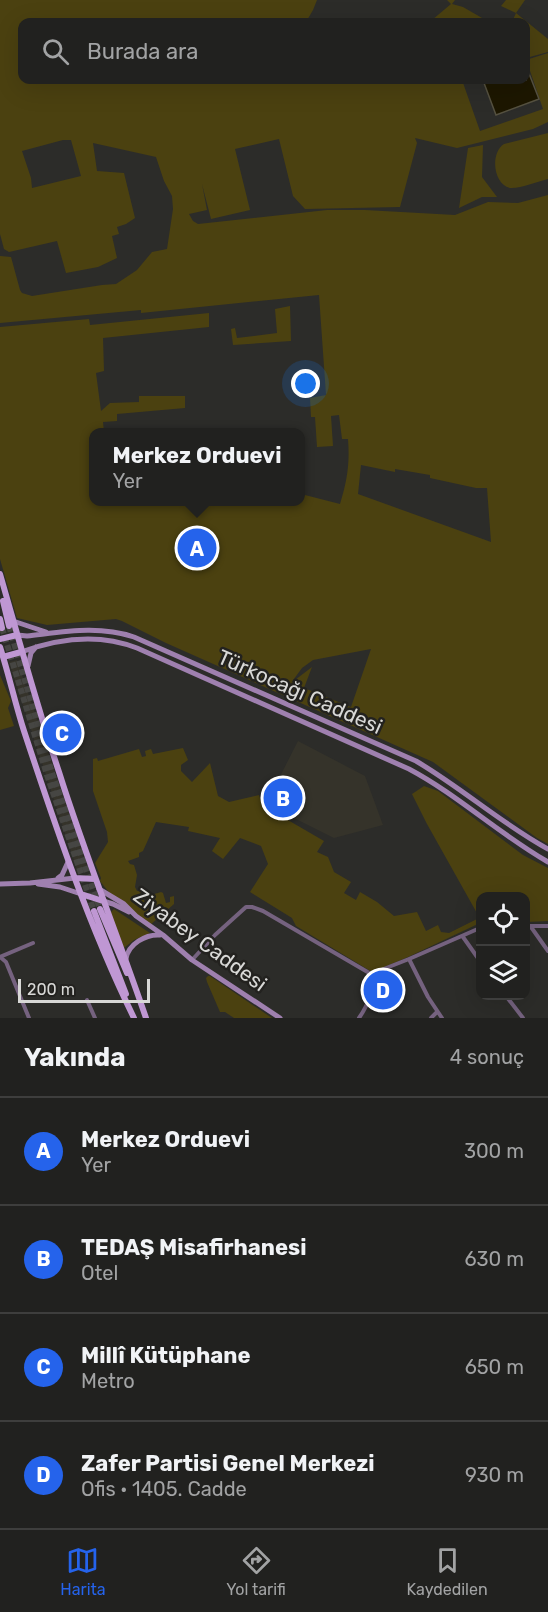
<!DOCTYPE html>
<html lang="tr">
<meta charset="utf-8">
<style>
:root{--surface:#21211f;--page:#292928;--text:#f1f3f6;--muted:#a2a3a4;--line:#3e3e3d;--accent:#2563eb}
body{margin:0;font-family:Rubik,sans-serif;background:var(--page);color:var(--text)}
.controls{position:absolute;right:18px;bottom:18px;display:grid;overflow:hidden;border-radius:12px;box-shadow:0 6px 24px #0002}
.controls button{width:54px;height:54px;display:grid;place-items:center;padding:0;border:0;border-bottom:2px solid var(--line);background:var(--surface);color:var(--text);font:30px sans-serif}
.scale{position:absolute;left:18px;bottom:15px;width:132px;box-sizing:border-box;padding-left:6px;border:3px solid #d8d8d6;border-top:0;font-size:16px;line-height:21px;white-space:nowrap;color:#d8d8d6;-webkit-text-stroke:4px #23221f;paint-order:stroke}
.you{position:absolute;left:306px;top:384px;width:21px;height:21px;margin:-15px;border:4px solid #fff;border-radius:50%;background:#1a73e8;box-shadow:0 0 0 9px #1a73e833}
.badge{display:grid;place-items:center;width:39px;height:39px;border-radius:50%;background:var(--accent);color:#fff;font-size:20px;font-weight:700}
.pin{position:absolute;translate:-50% -50%;border:3px solid #fff;box-shadow:0 2px 6px #0006}
.popup{position:absolute;left:89px;top:428px;width:216px;height:78px;box-sizing:border-box;display:grid;place-content:center;border-radius:12px;background:var(--surface);filter:drop-shadow(0 2px 4px #0005);font-size:20px;white-space:nowrap;color:var(--muted)}
.popup b{font-size:22px;color:var(--text)}
.popup::after{content:'';position:absolute;left:50%;top:100%;margin-left:-12px;border:12px solid transparent;border-top-color:var(--surface)}
.list{margin:0;padding:0;list-style:none}
h2{display:flex;justify-content:space-between;align-items:center;height:78px;margin:0;padding:0 24px;font-size:26px}
h2 small{font-size:20px;font-weight:400;color:var(--muted)}
.list li{display:grid;grid-template-columns:39px 1fr auto;gap:18px;align-items:center;box-sizing:border-box;height:108px;padding:0 24px;border-top:2px solid var(--line)}
.list b{display:block;font-size:22px;white-space:nowrap}
.list p{margin:0;font-size:20px;white-space:nowrap;color:var(--muted)}
.list em{font-size:20px;font-style:normal;color:var(--muted)}
.icon{flex:none;width:33px;height:33px;fill:none;stroke:currentColor;stroke-width:2;stroke-linecap:round;stroke-linejoin:round}
.map{position:relative;flex:none;width:548px;height:1018px;overflow:hidden}
.search{position:absolute;background:var(--surface);box-shadow:0 6px 24px #0002;left:18px;right:18px;top:18px;height:66px;display:flex;align-items:center;gap:15px;box-sizing:border-box;padding:0 21px;border-radius:12px;color:var(--muted);font-size:22px}
.sheet{height:510px;background:var(--surface)}
nav{display:flex;justify-content:space-around;align-items:center;box-sizing:border-box;height:84px;border-top:2px solid var(--line);background:var(--surface);font-size:16px;color:var(--muted)}
nav a{display:grid;justify-items:center;gap:3px}
nav .on{color:var(--accent)}
.map>svg:first-child{display:block}
.built{fill:#35332a}
.green{fill:#4b4110;fill-rule:evenodd}
.water{fill:#1d1700;stroke:#555140;stroke-width:1.5}
.lines{fill:none;stroke-linecap:round;stroke-linejoin:round}
.primary-tunnel{stroke:#464643;stroke-width:6;stroke-dasharray:6 3;stroke-linecap:butt}
.minor{stroke:#75627f;stroke-width:4}
.secondary{stroke:#9f80af;stroke-width:5}
.primary{stroke:#bf97d3;stroke-width:6}
.labels{text-anchor:middle;stroke-width:5;stroke-linejoin:round;paint-order:stroke}
.street-label{font-size:21px;fill:#d8d8d6;stroke:#23221f}
</style>
<div class="map">
<svg width="548" height="1018" viewBox="0 0 548 1018">
<rect width="100%" height="100%" fill="#2c2c29"/>
<path class="built" d="M17 660 88 870 78 873 9 662Z
M298 741 365 776 383 825 334 838 266 804Z"/>
<path class="green" d="M0 0H317L313 10 306 22H22V80H462L480 131 543 109 528 65 526 66V60L548 53V122L533 129 457 148 415 138 417 143 400 207 305 209 293 196 279 139 235 149 250 210 211 219 202 184 207 210 189 214 193 221 198 224 327 210H365L455 215 488 202 518 203 548 195V844L537 838 433 762 166 643 122 621 116 619 47 625 17 618 0 559V327L89 319 90 325 209 313V327L103 338 104 371 96 373 101 411 110 403 139 402V396H185V408L117 414V421L103 422 104 432H94V502H300L301 494 340 504C347 481 350 464 348 439H342L339 415 331 416 333 446 317 447 315 417H311L310 398 326 395 319 295 141 313V310L0 323V256L11 257 20 290 22 293 32 296 102 285 116 284 137 270 152 252 167 249 173 209 172 196 164 181 156 157 93 143 97 171 124 173 135 218 126 224 117 227 119 234 112 236 117 258 98 267 66 273 57 241 9 252 4 249 0 234ZM63 140H71L81 176 32 188 31 178 22 151ZM361 465 395 472V469L430 475V478L476 488H487L491 542 358 494ZM371 649 351 707 304 688 312 667 291 683 302 668 313 660Z
M447 0H455L452 4 463 7 489 22H423L432 20 451 4Z
M506 0H525L516 13 548 39V52L526 58V22H512L516 13 501 6Z
M548 133V179C539 181 519 189 510 188 493 184 490 153 504 144Z
M483 145 482 177 497 197H482L459 208 468 148Z
M290 306 291 341 233 345 231 329 235 328 237 338 277 333 275 309Z
M0 675 11 701 8 708 14 726 0 730Z
M183 748 188 760 181 765V771L192 782 210 763 218 796 229 802 259 795 262 805 324 841 317 852 328 857 334 872 351 882 344 893 356 900 360 892 377 902 394 916 417 912 426 931 438 925 441 932 449 933 477 919 478 915 427 824 412 794 424 786 438 791 523 855 548 868V921L526 922V897H480V923L408 957 372 972 296 926 292 918 250 892 268 864 261 846 240 838 223 859 212 851 220 838 188 831 189 827 156 822 143 851 139 853V857L128 861 130 864 134 865 137 875 135 887 137 891H141L144 901 148 900V896L161 892 163 893 166 903 170 902V897L174 896V904L149 926C130 914 113 899 100 881L101 878 95 863 108 842 107 832 93 791V759L97 758 98 761 139 749 142 757 146 756 145 751 151 749 153 754Z
M114 909 150 933 134 940 124 948 110 913Z
M208 976H210L272 1018H234L225 1012H220L207 982 206 978Z"/>
<path class="water" d="M526 66 539 99 496 115 484 83 492 80H526Z"/>
<g class="lines">
<path class="primary-tunnel" d="M9 626 52 773 100 909
M2 628 47 775 94 911"/>
<path class="minor" d="M526 926H548
M531 927 548 951
M463 937 480 961
M409 959 428 997 442 1018
M192 960 215 935 246 907H252L263 911 371 974
M371 974 409 959 480 928
M506 996 523 1018
M87 1000 95 1018
M29 1018 6 962 0 957 33 943
M359 1018C371 1001 370 994 371 974
M431 1018 437 1012"/>
<path class="secondary" d="M13 621 46 632
M17 635 27 636C63 632 98 625 134 637L416 761C462 788 502 824 548 849
M21 652C59 638 99 633 137 648L409 769C458 795 499 834 548 862
M28 666 31 653 36 647
M58 878 62 875 68 862
M0 884 30 883 75 878
M38 884 60 887 81 894
M99 889 124 904 136 916 163 935 192 960 280 1018
M103 901 113 904 129 912
M126 959C128 944 146 934 160 935"/>
<path class="primary" d="M0 574C19 640 37 706 59 772 85 855 118 936 146 1018
M3 601 9 626
M0 619 2 628
M0 639 17 635
M0 647C9 675 15 703 24 731 56 828 89 926 134 1018
M3 657 21 652
M75 878 95 879
M81 894 103 901
M100 909 127 973
M94 911 126 994"/>
</g>
<g class="labels">
<g class="street-label">
<text transform="translate(300 692) rotate(24)" y="7">Türkocağı Caddesi</text>
<text transform="translate(200 940) rotate(36)" y="7">Ziyabey Caddesi</text>
</g>
</g>
</svg>
<div class="controls">
<button><svg class="icon" aria-label="locate" viewBox="0 0 24 24"><circle cx="12" cy="12" r="6"/><path d="M12 2v4M12 18v4M2 12h4M18 12h4"/></svg></button>
<button><svg class="icon" aria-label="layers" viewBox="0 0 24 24"><path d="M12 4l9 5-9 5-9-5zM3 14l9 5 9-5"/></svg></button>
</div>
<div class="scale">200 m</div>
<div class="you"></div>
<div class="pin badge" style="left:197px;top:548px">A</div>
<div class="popup"><b>Merkez Orduevi</b>Yer</div>
<div class="pin badge" style="left:283px;top:798px">B</div>
<div class="pin badge" style="left:62px;top:733px">C</div>
<div class="pin badge" style="left:383px;top:990px">D</div>
<div class="search"><svg class="icon" aria-label="search" viewBox="0 0 24 24"><circle cx="10" cy="10" r="6"/><path d="M15 15l6 6"/></svg>Burada ara</div>
</div>
<section class="sheet">
<h2>Yakında<small>4 sonuç</small></h2>
<ul class="list">
<li><span class="badge">A</span><div><b>Merkez Orduevi</b><p>Yer</p></div><em>300 m</em></li>
<li><span class="badge">B</span><div><b>TEDAŞ Misafirhanesi</b><p>Otel</p></div><em>630 m</em></li>
<li><span class="badge">C</span><div><b>Millî Kütüphane</b><p>Metro</p></div><em>650 m</em></li>
<li><span class="badge">D</span><div><b>Zafer Partisi Genel Merkezi</b><p>Ofis · 1405. Cadde</p></div><em>930 m</em></li>
</ul>
</section>
<nav>
<a class="on"><svg class="icon" aria-label="map" viewBox="0 0 24 24"><path d="M3 6l6-2 6 2 6-2v14l-6 2-6-2-6 2zM9 4v14M15 6v14"/></svg>Harita</a>
<a><svg class="icon" aria-label="directions" viewBox="0 0 24 24"><path d="M12 3l9 9-9 9-9-9zM9 14v-3h6M13 9l2 2-2 2"/></svg>Yol tarifi</a>
<a><svg class="icon" aria-label="saved" viewBox="0 0 24 24"><path d="M7 4h10v16l-5-4-5 4z"/></svg>Kaydedilen</a>
</nav>
